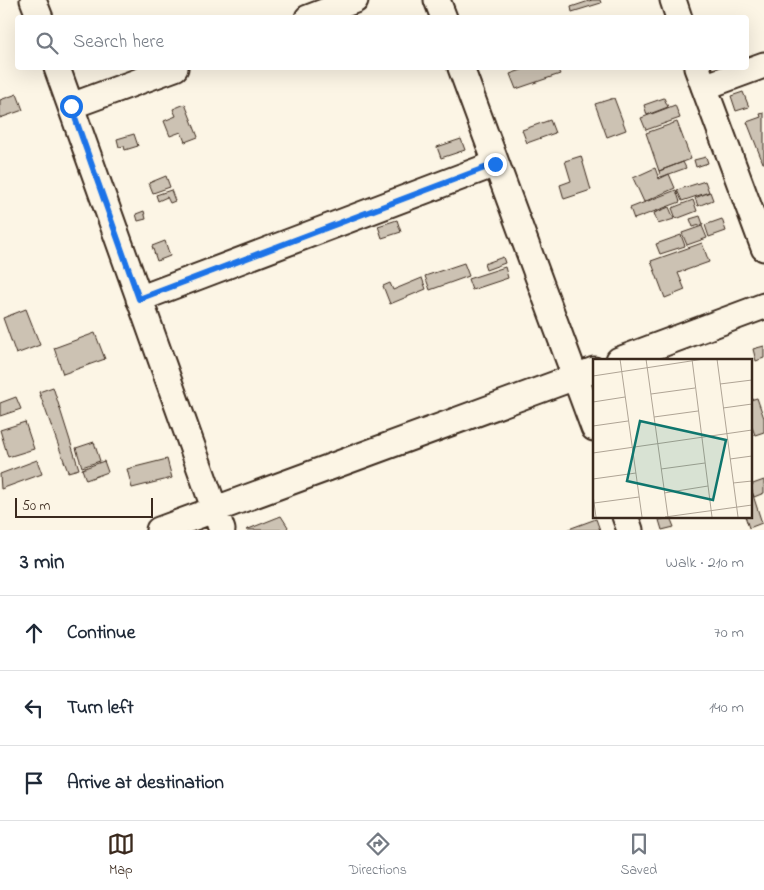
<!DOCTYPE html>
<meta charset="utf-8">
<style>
:root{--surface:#fff;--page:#f2f2f3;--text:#1f2937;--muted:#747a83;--line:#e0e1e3;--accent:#3b2a1e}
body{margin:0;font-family:"Indie Flower",sans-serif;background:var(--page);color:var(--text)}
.scale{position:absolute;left:15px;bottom:12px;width:138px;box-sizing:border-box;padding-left:5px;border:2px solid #3b2a1e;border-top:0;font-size:14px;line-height:18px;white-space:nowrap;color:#3b2a1e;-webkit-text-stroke:4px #fcf5e5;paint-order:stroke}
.stop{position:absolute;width:15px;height:15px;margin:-11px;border:4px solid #1a73e8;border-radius:50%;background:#fff}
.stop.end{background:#1a73e8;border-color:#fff;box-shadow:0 1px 5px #0008}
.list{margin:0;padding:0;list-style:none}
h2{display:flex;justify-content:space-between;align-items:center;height:65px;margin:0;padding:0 20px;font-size:21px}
h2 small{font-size:16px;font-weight:400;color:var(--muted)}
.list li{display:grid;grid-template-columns:32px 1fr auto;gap:15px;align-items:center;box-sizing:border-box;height:75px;padding:0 20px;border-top:1px solid var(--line)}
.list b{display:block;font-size:19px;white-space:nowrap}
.list em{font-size:16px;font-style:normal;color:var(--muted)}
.icon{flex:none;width:28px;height:28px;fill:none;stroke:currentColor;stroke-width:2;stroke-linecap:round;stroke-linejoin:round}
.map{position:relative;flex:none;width:764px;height:530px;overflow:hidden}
.search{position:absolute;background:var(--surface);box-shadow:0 5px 20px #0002;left:15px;right:15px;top:15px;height:55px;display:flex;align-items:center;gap:12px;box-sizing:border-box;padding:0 18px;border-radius:5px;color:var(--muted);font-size:19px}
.sheet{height:290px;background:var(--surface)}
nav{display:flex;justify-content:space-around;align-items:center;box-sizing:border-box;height:70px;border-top:1px solid var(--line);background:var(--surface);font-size:14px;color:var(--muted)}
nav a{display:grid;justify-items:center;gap:2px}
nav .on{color:var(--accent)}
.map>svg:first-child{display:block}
.building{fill:#ccc2b3;stroke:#3b2a1e}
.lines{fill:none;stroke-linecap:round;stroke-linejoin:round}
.minor-casing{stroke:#3b2a1e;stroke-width:29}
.minor{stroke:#fcf5e5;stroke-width:25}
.route{stroke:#1a73e8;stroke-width:6}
.inset-road{fill:none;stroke:#afa495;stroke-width:1}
.view{fill:#0f766e;fill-opacity:0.15;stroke:#0f766e;stroke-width:2.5}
.inset-edge{fill:none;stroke:#3b2a1e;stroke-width:2.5}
</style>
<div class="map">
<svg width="764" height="530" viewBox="0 0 764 530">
<rect width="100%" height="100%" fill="#fcf5e5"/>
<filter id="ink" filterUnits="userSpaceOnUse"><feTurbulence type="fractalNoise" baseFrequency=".02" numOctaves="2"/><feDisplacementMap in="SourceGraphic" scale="10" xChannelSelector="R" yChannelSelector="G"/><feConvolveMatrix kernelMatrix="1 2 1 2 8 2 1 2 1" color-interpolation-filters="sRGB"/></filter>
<g filter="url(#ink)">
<path class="building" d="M592 0H600L601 3 572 12 571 7Z
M527 68H557L560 74 516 89 510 74Z
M743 92 749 107 736 111 731 96Z
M17 94 23 110 0 118V100Z
M614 98 626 130 607 137 595 104Z
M664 98 668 107 647 115 644 105Z
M185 104 198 137 185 142 181 132 170 136 164 121 176 116 173 109Z
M675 105 680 118 646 130 641 118Z
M764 113V163H763L747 122 761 117 760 114Z
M550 120 555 133 527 143 522 130Z
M677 122 691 159 659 171 646 133Z
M134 134 138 146 125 150 124 146 119 147 117 139Z
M461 139 465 150 441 158 437 147Z
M581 156 591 190 564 199 560 185 571 181 565 161Z
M706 157 708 163 696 167 694 160Z
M683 162 686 168 661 177 659 171Z
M655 168 659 179 669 174 675 188 644 202 633 178Z
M166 176 170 187 153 193 149 183Z
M705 181 709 192 682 201 677 190Z
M171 190 175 201 170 203 167 197 158 201 156 195Z
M676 190 680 202 634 219 630 208Z
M710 192 713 200 698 206 695 198Z
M693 200 697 211 676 219 672 208Z
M669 207 674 219 658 224 654 213Z
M144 211 146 219 138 221 136 214Z
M700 216 703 224 693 227 690 219Z
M722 219 726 231 709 237 705 225Z
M397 220 401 232 382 238 378 226Z
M702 226 707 238 687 245 682 233Z
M681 235 685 246 660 254 656 244Z
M165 241 170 256 157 261 152 246Z
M702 243 709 262 678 273 685 290 665 298 651 261Z
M503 257 505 263 486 270 484 264Z
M464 263 469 276 430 290 425 276Z
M505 267 508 278 472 290 468 279Z
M422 278 426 289 390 304 383 286 390 283 393 290Z
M26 309 40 345 16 354 3 318Z
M95 333 105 359 63 374 54 348Z
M764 346V358L756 361 753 349Z
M53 387 79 469 68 472 39 392Z
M16 397 21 409 0 416V403Z
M757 398 764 418V432L755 435 750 422V400Z
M25 422 34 449 8 457 0 430Z
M94 442 100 461 82 467 76 448Z
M167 459 172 478 132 488 127 469Z
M37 460 42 474 1 489 0 474Z
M104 461 108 472 86 480 82 469Z
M764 480V493L754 497 750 485Z
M750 486 762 523 749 528 745 516H750Z
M281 516 288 527 286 530H246Z
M670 517 674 527 662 530 659 520Z
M596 519 600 530H566Z"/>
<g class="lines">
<defs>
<path id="minor" d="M33 0 40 18
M437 0 444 18
M673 0 679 18
M308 18 355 0
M57 68 222 530
M461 68 594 428
M697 68 764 248
M704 87 764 65
M71 106 175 68
M139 299 495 164
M619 360 764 306
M625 516 630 530
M159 530 594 370"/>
</defs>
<use href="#minor" class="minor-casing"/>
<use href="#minor" class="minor"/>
</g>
</g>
<g class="lines" filter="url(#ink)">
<path class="route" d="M71 106 139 299 495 164"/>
</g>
<g transform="translate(593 359)">
<rect width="159" height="159" fill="#fcf5e5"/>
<path class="inset-road" d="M27 0 49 158M53 0 75 158M99 0 119 158M124 0 145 158M0 17 111 0M127 25 159 21M58 35 102 29M0 43 32 38M130 49 159 45M61 58 105 52M0 67 35 62M0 94 159 71M137 100 159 97M68 110 112 104M0 120 43 114M140 124 159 122M71 134 115 127M0 136 3 158M1 144 46 138M72 158 159 146"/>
<path class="view" d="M47 62 133 81 120 141 34 122Z"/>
<rect width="159" height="159" class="inset-edge"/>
</g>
</svg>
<div class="scale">50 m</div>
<div class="stop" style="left:71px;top:106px"></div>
<div class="stop end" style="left:495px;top:164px"></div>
<div class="search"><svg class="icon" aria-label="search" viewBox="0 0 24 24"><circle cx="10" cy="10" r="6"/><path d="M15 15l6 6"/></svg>Search here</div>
</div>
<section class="sheet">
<h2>3 min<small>Walk · 210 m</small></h2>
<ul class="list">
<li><svg class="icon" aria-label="ahead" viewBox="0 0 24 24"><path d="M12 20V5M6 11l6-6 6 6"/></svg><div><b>Continue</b></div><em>70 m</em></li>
<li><svg class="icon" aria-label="left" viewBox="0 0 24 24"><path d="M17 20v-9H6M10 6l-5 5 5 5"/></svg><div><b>Turn left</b></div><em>140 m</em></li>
<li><svg class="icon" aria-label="arrive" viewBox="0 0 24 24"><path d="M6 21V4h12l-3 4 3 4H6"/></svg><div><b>Arrive at destination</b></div></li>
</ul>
</section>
<nav>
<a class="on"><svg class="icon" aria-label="map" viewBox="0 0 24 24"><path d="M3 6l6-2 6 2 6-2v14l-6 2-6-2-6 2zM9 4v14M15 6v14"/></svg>Map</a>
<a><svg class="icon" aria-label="directions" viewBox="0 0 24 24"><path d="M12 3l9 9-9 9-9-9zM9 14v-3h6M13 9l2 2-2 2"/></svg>Directions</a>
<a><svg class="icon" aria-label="saved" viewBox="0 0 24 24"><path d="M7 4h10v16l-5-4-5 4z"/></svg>Saved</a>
</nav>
